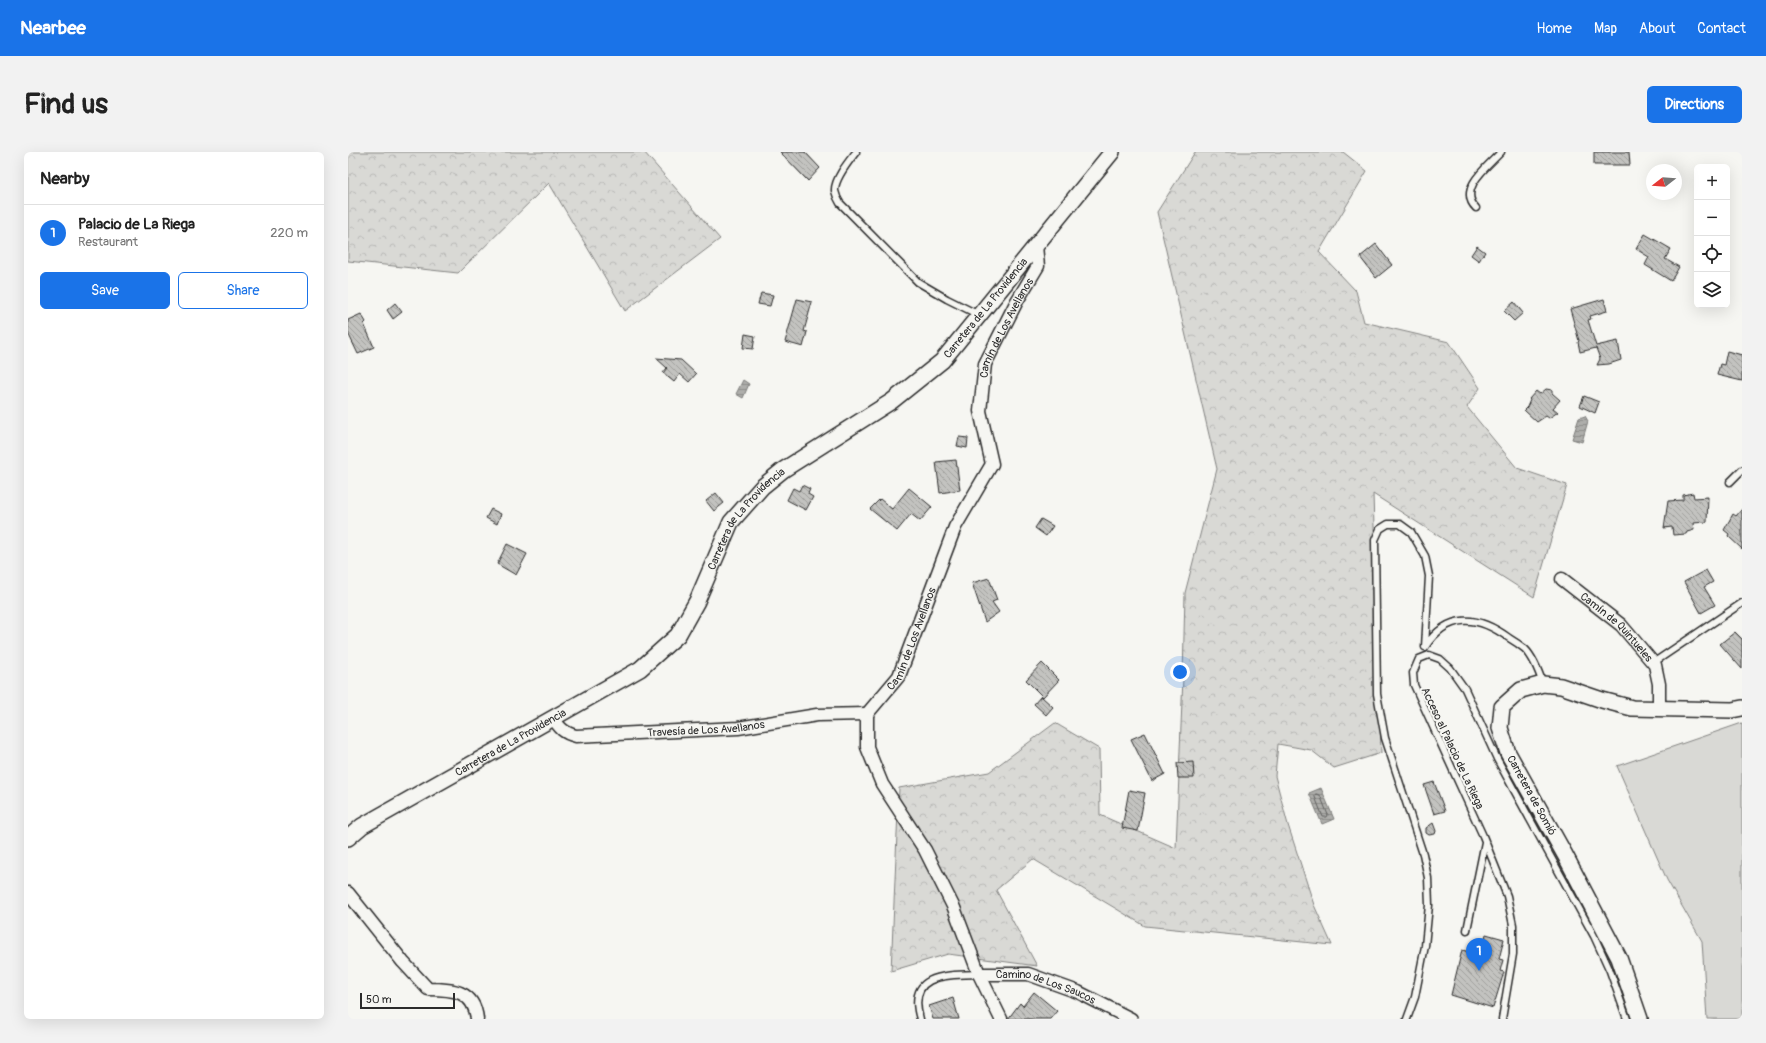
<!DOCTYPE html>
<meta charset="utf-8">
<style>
:root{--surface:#fff;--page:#f2f2f2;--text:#222;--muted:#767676;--line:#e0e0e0;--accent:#1a73e8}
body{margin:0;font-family:Pangolin,sans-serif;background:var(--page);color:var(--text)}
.controls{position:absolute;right:12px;top:12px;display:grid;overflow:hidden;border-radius:6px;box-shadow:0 4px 16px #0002}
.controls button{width:36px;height:36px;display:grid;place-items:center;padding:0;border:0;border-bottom:1px solid var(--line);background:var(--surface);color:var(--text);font:20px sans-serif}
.compass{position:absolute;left:1298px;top:12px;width:36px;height:36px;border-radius:50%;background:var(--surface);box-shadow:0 4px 16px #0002;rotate:253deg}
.scale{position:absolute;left:12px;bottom:10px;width:95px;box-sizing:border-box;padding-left:4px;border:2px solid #2b2b2b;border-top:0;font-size:11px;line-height:14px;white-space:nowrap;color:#2b2b2b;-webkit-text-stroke:3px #f6f6f2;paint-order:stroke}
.you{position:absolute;left:832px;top:520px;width:14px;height:14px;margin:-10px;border:3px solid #fff;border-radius:50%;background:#1a73e8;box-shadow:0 0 0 6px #1a73e833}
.badge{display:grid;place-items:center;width:26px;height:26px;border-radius:50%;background:var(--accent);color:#fff;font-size:13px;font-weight:700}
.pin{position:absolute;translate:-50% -33px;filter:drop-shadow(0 1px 2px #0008)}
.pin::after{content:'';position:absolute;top:21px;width:14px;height:12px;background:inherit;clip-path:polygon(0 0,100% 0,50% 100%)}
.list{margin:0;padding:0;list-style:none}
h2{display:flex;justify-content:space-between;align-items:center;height:52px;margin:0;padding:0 16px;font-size:17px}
h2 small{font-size:13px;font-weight:400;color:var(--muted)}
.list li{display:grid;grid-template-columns:26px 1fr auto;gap:12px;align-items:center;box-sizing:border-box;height:56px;padding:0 16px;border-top:1px solid var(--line)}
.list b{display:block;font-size:15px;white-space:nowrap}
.list p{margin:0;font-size:13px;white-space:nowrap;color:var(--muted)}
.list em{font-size:13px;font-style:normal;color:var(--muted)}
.actions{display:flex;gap:8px;padding:12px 16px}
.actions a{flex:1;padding:9px 0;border:1px solid var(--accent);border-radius:6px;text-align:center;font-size:14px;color:var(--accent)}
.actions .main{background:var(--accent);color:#fff}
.icon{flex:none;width:22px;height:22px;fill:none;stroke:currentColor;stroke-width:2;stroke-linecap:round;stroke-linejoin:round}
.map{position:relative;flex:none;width:1394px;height:867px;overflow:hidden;border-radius:6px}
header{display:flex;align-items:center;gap:24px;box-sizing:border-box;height:56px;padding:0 20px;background:var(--accent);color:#fff}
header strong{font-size:19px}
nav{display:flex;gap:22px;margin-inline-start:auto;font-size:14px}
.intro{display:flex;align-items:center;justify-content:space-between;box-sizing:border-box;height:96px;padding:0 24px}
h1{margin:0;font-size:28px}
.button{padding:10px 18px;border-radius:6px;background:var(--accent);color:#fff;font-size:14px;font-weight:700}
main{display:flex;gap:24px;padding:0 24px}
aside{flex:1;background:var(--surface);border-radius:6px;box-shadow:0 4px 16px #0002}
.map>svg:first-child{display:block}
.green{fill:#d9d9d5;stroke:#828280}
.forest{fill:url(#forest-crowns);stroke:#828280}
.water{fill:url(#water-rules);stroke:#7a7a78}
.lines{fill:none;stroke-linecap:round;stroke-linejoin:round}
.shore{stroke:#5f5f5e;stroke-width:1}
.building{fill:url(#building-back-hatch);stroke:#2b2b2b}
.service-casing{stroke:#2b2b2b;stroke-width:9}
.minor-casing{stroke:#2b2b2b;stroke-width:15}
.tertiary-casing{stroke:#2b2b2b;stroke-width:18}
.service{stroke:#f6f6f2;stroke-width:6}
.minor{stroke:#f6f6f2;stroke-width:12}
.tertiary{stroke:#f6f6f2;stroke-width:15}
.labels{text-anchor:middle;stroke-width:4;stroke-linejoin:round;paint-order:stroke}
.street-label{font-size:11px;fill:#2b2b2b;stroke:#f6f6f2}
</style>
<header>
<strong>Nearbee</strong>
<nav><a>Home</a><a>Map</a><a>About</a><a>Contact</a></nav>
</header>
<div class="intro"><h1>Find us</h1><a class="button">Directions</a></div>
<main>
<aside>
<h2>Nearby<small></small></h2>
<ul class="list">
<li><span class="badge">1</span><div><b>Palacio de La Riega</b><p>Restaurant</p></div><em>220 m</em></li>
</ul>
<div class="actions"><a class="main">Save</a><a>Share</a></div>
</aside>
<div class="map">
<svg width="1394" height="867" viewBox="0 0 1394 867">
<defs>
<pattern id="forest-crowns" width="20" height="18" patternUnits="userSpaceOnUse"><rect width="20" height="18" fill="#d9d9d5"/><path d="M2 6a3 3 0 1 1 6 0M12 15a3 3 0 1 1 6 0" fill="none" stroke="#babab7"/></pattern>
<pattern id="water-rules" width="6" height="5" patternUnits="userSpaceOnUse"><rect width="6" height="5" fill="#aeaeab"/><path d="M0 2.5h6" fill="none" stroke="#8e8e8b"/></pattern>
<pattern id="building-back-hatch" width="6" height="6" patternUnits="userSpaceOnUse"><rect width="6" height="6" fill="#c3c3c0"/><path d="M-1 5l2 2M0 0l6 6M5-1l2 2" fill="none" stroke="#9f9f9c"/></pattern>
</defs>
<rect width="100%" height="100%" fill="#f6f6f2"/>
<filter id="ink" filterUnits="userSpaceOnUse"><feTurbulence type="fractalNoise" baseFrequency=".025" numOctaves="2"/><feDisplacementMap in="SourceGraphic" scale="8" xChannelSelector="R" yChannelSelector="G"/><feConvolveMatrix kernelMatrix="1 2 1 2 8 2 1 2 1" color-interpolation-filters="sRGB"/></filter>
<g filter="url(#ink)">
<path class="green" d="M1394 571V867H1359L1354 789 1319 728 1269 614Z"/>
<path class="forest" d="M0 0H296L372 87 277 159 201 31 110 121 0 109Z
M847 0H995L1019 19 971 100 1008 139 1016 170 1101 190 1132 236 1119 255 1169 316 1219 333 1186 445 1025 342 1033 601 986 616 963 598 930 592 927 624 940 673 966 753 984 793 797 774 685 707 648 738 689 814 600 802 543 819 551 636 641 620 707 571 751 597 752 663 828 696 835 525 837 441 869 317 809 60Z"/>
<path class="water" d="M395 228 401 232 395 246 388 242Z
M1237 264 1240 269 1234 290 1224 287 1231 266Z
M973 636 986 667 974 672 961 641Z"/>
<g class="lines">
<path class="shore" d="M968 642 972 643 980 663 979 665H975L967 645Z"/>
</g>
<path class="building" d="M432 0H457L472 16 460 29Z
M1246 0H1281L1282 13H1246Z
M1297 82 1323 97 1317 107 1331 115 1323 129 1297 113 1301 105 1288 97Z
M1028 92 1044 113 1028 126 1012 105Z
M1129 94 1137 100 1131 109 1123 103Z
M413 141 425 143 422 154 410 152Z
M449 147 464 150 456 179 459 180 455 195 437 190Z
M1256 147 1259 159 1242 164 1243 167 1240 168 1248 194 1270 189 1273 208 1261 212 1249 213 1252 207 1248 196 1232 200 1230 190 1231 189 1222 157Z
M1166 150 1175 161 1166 169 1156 159Z
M47 151 54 160 45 167 39 158Z
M13 162 18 170 16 172 26 195 10 202 0 181V168Z
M397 182 407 184 405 197 395 196Z
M1379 199 1394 203V229L1369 223 1372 212 1376 213Z
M308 206 333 208 348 222 341 230 332 222 326 230 315 221 319 216Z
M1198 237 1204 238V241L1212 248 1205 256 1210 260 1201 266 1198 264 1189 270 1176 258 1179 255 1182 248 1181 247 1188 239 1192 242Z
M1236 244 1251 250 1247 261 1232 254Z
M611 285 620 286 619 296 609 294Z
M608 308 612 338 592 341 588 310Z
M454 333 462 337 460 342 465 345 458 358 439 348 445 336 451 339Z
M561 336 584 355 572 369 563 362 549 379 522 357 532 347 544 357Z
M368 341 376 351 366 359 358 349Z
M1345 341 1346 346 1360 345 1359 370 1345 371 1346 378 1339 380 1338 382 1325 383 1324 375 1316 376 1320 349 1335 348V343Z
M143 357 153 362 149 372 138 366Z
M1394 357V397L1380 384 1381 382 1376 378 1385 362 1388 364Z
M693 367 705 374 698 384 687 376Z
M159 392 179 402 168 423 149 412Z
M1358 418 1365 430 1356 435 1367 453 1353 461 1336 430Z
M641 426 649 448 644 450 651 460 637 470 624 431Z
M1387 480 1394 487V517L1372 492Z
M694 511 711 528 695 545 678 528Z
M693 544 705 555 698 563 686 552Z
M797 581 817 622 804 629 783 587Z
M845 610 846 626H830L829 611Z
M1086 630 1097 659 1086 662 1076 633Z
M781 638 797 641 790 679 774 676Z
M1085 671 1088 679 1087 682 1081 683 1078 681V676Z
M1138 782 1156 787 1151 807 1155 808 1152 819 1156 820 1145 856 1103 843 1114 798 1133 803Z
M686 840 709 859 702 867H660L672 851 675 854Z
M605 846 611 867H585L581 854Z"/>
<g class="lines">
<defs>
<path id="service" d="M508 0C501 9 486 27 487 39 488 43 490 48 492 51L570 130 599 147 631 163
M1128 56C1109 37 1140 14 1153 0
M1382 330 1394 318
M1077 495C1100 460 1130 463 1161 486 1166 489 1172 493 1177 497 1186 506 1191 520 1195 532
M1305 511 1394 451
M1119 778 1137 690
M572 867C558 821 598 823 631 822
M1059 867 1067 845 1077 794 1081 753 1080 726 1075 702 1037 586 1029 542 1027 388 1032 377 1040 372H1052L1063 380 1077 404 1081 424 1077 495
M1154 867 1165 802V773L1159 744 1135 684 1066 533 1065 521 1071 507 1081 503 1092 507 1102 516 1117 537 1149 607 1246 784 1262 819 1279 867"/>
<g id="minor">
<path id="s1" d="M1214 427 1273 473 1307 513 1311 532V556"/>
<path id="s2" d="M205 565C211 576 216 581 228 584L390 576 469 563 519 562"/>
<path d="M0 741 55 810 80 837C104 837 126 838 129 867"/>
<path id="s3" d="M631 822H680L730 840 783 867"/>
<path id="s4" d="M653 867 631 822 606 756 577 698 534 632 519 595V562L551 524 607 375 644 312 632 259 637 212 669 149 690 114 688 94"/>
</g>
<g id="tertiary">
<path id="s5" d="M0 686 14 674 292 517 330 483 349 449 383 370 414 335 435 318 544 249 594 209 764 0"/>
<path d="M1292 867 1271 806 1217 703 1160 601 1152 576 1154 555 1173 538 1195 532 1213 534 1254 548 1284 556 1384 558 1394 556"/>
</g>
</defs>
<use href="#service" class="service-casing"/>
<use href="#minor" class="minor-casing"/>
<use href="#tertiary" class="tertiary-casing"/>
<use href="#service" class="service"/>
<use href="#minor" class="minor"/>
<use href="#tertiary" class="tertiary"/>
</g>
</g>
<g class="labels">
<g class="street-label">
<text dy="4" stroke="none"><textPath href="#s5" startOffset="849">Carretera de La Providencia</textPath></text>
<text dy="4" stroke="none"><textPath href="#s4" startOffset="762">Camín de Los Avellanos</textPath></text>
<text dy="4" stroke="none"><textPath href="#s5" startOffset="525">Carretera de La Providencia</textPath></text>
<text dy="4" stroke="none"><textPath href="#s1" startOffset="73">Camín de Quintueles</textPath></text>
<text dy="4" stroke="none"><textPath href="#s4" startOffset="426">Camín de Los Avellanos</textPath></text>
<text dy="4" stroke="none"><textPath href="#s2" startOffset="161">Travesía de Los Avellanos</textPath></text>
<text dy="4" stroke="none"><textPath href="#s5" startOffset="189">Carretera de La Providencia</textPath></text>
<text transform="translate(1105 596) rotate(65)" y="4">Acceso al Palacio de La Riega</text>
<text transform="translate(1184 643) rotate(61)" y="4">Carretera de Somió</text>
<text dy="4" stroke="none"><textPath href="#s3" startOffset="69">Camino de Los Saucos</textPath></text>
</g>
</g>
</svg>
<div class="controls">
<button>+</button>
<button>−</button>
<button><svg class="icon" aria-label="locate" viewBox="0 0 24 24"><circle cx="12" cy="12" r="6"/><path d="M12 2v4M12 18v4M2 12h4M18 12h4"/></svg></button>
<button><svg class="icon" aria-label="layers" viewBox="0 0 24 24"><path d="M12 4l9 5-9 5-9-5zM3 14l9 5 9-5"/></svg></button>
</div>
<svg class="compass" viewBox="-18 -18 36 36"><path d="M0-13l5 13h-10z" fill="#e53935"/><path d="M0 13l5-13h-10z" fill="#767676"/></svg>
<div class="scale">50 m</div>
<div class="you"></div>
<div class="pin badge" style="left:1131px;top:819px">1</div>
</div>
</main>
